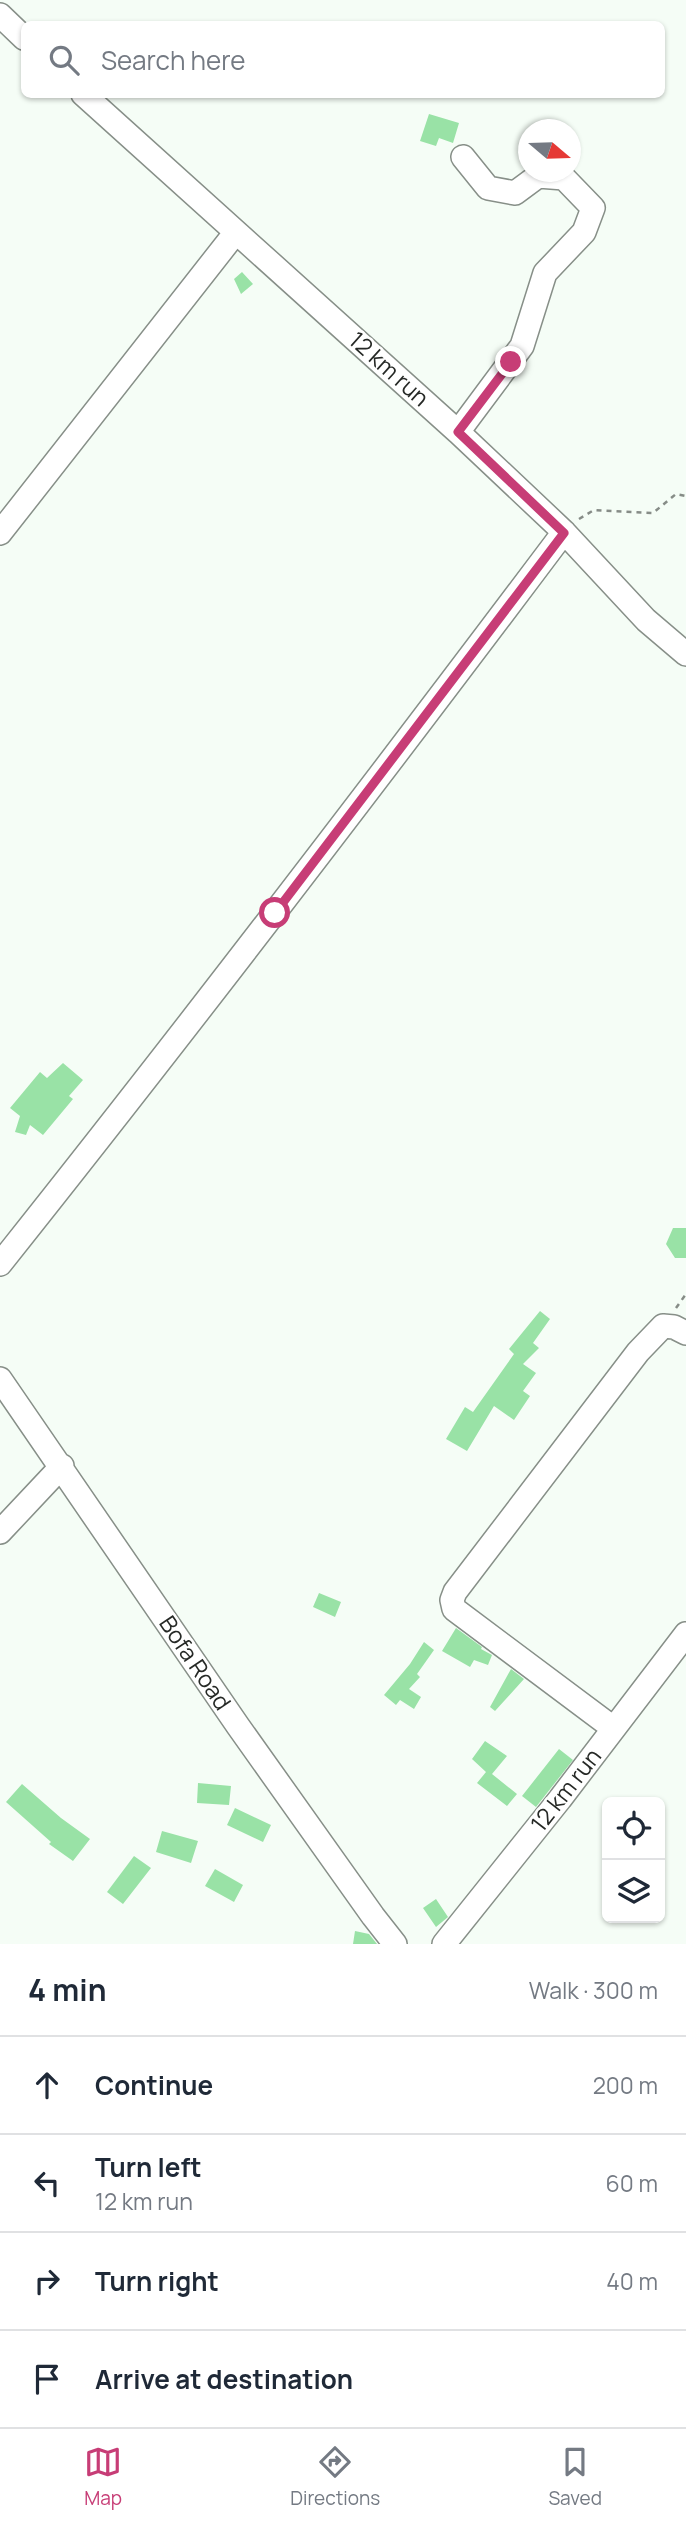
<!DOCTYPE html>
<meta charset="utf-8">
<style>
:root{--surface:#fff;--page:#f2f2f3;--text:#1f2937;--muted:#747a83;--line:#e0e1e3;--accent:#c73d76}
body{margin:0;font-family:Manrope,sans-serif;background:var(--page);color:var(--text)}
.controls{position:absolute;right:21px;bottom:21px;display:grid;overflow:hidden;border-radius:10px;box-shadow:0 2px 5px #0004}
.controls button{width:63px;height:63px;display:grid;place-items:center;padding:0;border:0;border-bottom:2px solid var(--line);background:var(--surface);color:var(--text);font:35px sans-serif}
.compass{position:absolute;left:518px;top:119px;width:63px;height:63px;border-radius:50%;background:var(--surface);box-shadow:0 2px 5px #0004;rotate:109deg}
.stop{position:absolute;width:21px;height:21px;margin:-16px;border:5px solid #c73d76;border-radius:50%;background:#fff}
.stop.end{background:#c73d76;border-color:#fff;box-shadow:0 2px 7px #0008}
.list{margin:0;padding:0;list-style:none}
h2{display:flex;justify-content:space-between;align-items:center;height:91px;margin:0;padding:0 28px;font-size:30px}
h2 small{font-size:23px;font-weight:400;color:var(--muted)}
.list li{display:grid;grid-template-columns:46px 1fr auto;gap:21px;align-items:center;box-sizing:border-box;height:98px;padding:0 28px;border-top:2px solid var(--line)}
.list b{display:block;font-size:26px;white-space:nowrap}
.list p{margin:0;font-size:23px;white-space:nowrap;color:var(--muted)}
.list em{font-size:23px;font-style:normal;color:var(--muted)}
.icon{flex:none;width:38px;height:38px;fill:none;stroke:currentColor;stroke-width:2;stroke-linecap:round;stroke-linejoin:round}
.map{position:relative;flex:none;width:686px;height:1944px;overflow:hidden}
.search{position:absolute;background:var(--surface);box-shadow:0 2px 5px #0004;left:21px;right:21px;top:21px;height:77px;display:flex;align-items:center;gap:18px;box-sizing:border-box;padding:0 24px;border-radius:10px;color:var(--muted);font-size:26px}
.sheet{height:483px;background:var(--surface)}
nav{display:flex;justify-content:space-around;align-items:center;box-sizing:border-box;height:98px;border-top:2px solid var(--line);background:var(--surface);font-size:19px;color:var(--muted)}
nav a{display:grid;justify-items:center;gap:4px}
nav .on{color:var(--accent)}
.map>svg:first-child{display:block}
.building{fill:#99e2a6}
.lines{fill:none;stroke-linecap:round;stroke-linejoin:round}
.minor-casing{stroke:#878f88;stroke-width:26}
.path{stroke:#868c87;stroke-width:2.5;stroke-dasharray:5 5;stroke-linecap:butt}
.minor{stroke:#fff;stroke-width:23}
.route{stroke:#c73d76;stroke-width:9}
.labels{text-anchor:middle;stroke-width:5;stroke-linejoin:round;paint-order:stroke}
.street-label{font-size:23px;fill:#262926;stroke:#fff}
</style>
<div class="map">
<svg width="686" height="1944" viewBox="0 0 686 1944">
<rect width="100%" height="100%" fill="#f5fdf6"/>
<path class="building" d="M429 114 459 123 453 143 439 138 436 146 420 141Z
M242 272 253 284 241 294 234 279Z
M63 1063 83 1080 69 1096 73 1099 43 1135 30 1125 26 1135 15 1132 20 1116 10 1108 40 1072 47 1078Z
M673 1228H686V1258H675L666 1244Z
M540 1311 550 1319 533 1343 539 1348 523 1364 536 1373 523 1391 530 1396 514 1420 494 1406 467 1451 446 1439 465 1407 473 1412 514 1354 509 1349Z
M319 1593 341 1602 335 1617 313 1607Z
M456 1628 482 1647 481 1649 492 1655 488 1665 474 1660 470 1667 442 1651Z
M424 1642 434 1650 417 1674 420 1677 409 1689 421 1697 414 1709 400 1700 396 1705 384 1695 410 1664Z
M511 1669 524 1679 495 1711 490 1707Z
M485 1741 507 1756 492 1774 517 1794 507 1806 477 1783 486 1772 472 1759Z
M559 1749 573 1760 536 1807 522 1796Z
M198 1783 231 1786 229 1805 197 1803Z
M22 1784 61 1818 90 1839 73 1861 49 1844 51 1842 6 1802Z
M235 1808 271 1825 263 1842 227 1825Z
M162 1831 198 1841 191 1863 156 1852Z
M134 1856 151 1868 123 1904 107 1892Z
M215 1869 243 1885 234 1902 205 1886Z
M436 1899 448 1917 436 1927 423 1908Z
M355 1931 369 1934 377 1944H353Z"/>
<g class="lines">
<defs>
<path id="minor" d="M0 15 24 38
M83 94 458 432 564 532 646 620 686 654
M458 432 522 346 545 273 584 232 593 208 564 178 538 176 515 193 488 188 463 157
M0 533 236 232
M0 1264C192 1023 379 778 564 532
M0 1379 238 1726 373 1916 395 1944
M0 1532 62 1466
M613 1728 454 1609 452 1600 455 1592 638 1352 663 1326 674 1327 686 1333
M444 1944 560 1799 686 1634"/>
</defs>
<use href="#minor" class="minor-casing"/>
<path class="path" d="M579 519 594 510 653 513 676 494 686 496
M676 1308 686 1294"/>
<use href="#minor" class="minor"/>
</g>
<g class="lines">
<path class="route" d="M275 913 564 533 458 432 511 362"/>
</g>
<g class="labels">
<g class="street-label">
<text transform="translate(389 369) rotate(42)" y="8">12 km run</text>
<text transform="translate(195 1663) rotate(56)" y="8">Bofa Road</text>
<text transform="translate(566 1790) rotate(-52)" y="8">12 km run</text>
</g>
</g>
</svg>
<div class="controls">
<button><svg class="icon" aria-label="locate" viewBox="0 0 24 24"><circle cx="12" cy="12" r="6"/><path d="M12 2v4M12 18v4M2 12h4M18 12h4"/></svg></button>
<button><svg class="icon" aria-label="layers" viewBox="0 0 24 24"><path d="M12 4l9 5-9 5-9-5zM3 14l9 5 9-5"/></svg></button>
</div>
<svg class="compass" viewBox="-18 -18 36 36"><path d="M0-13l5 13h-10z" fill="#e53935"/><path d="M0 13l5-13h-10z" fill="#747a83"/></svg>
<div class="stop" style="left:275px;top:913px"></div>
<div class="stop end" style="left:511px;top:362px"></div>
<div class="search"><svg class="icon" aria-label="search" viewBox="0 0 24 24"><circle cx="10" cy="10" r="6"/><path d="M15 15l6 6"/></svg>Search here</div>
</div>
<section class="sheet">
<h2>4 min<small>Walk · 300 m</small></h2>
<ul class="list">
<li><svg class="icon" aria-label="ahead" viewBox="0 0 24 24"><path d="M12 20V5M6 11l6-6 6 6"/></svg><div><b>Continue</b></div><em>200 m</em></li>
<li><svg class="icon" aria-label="left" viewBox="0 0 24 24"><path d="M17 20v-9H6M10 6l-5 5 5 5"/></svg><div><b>Turn left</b><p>12 km run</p></div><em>60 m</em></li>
<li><svg class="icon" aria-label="right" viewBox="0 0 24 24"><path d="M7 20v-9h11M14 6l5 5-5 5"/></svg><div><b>Turn right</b></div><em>40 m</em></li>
<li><svg class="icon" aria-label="arrive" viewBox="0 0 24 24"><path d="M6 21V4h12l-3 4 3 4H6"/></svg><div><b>Arrive at destination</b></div></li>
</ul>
</section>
<nav>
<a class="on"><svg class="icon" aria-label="map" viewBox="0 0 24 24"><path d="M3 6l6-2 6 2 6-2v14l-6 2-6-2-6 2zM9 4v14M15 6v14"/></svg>Map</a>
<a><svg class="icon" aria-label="directions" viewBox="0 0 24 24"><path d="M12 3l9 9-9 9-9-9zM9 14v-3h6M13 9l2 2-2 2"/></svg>Directions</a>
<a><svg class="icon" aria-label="saved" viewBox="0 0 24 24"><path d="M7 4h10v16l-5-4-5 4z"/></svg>Saved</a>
</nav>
